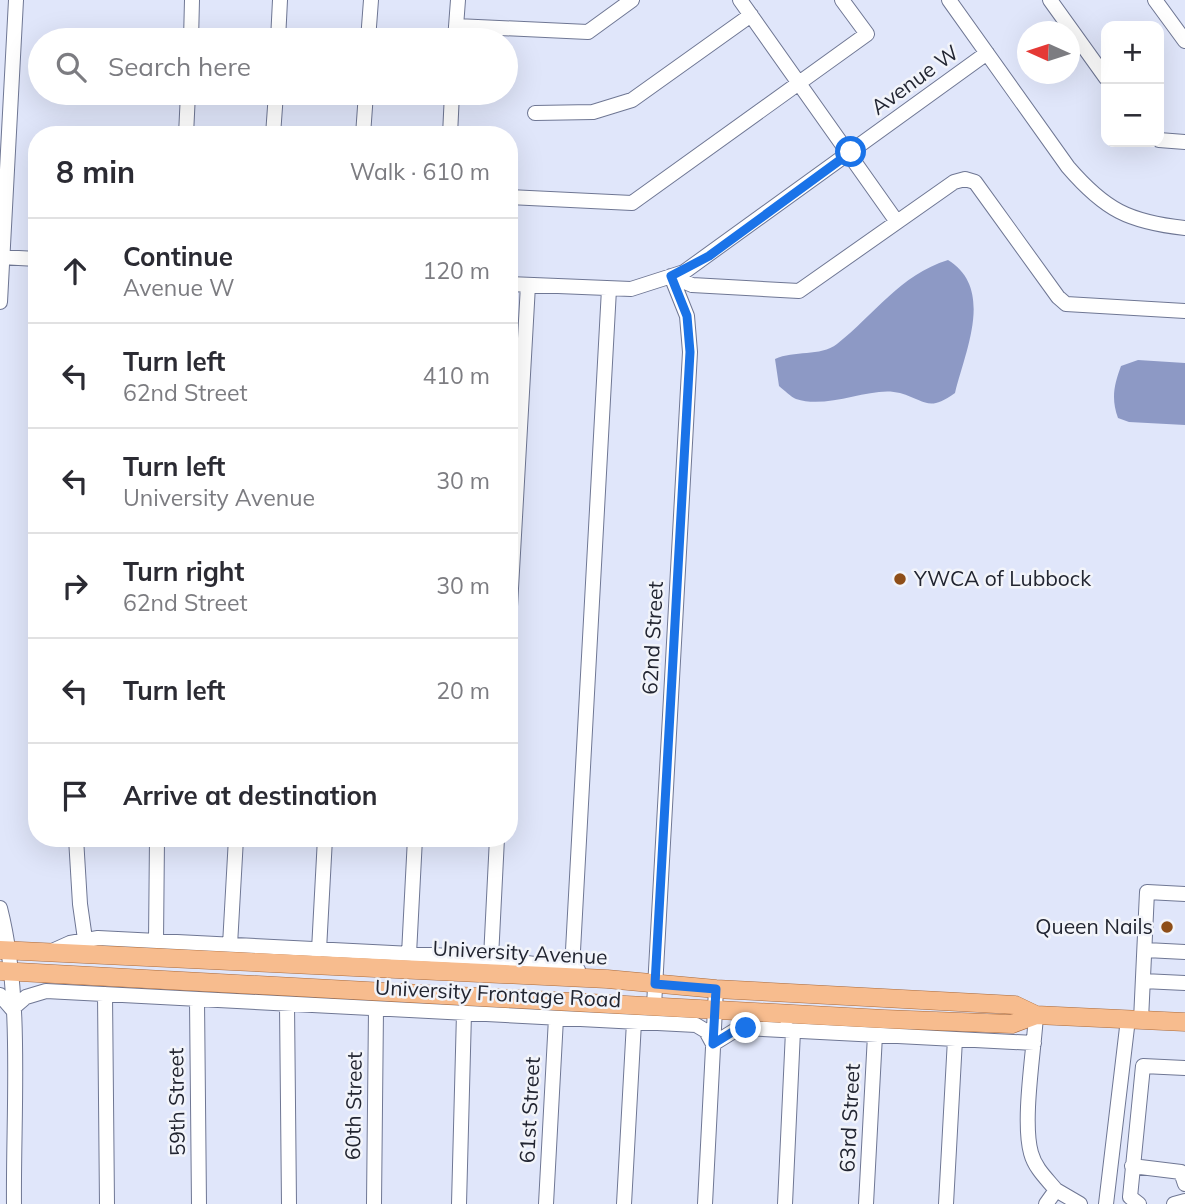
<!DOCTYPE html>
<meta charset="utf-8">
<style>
:root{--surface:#fff;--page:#f2f2f3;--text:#2b2b33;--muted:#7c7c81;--line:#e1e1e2}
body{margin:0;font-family:Mulish,sans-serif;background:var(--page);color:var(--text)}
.controls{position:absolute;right:21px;top:21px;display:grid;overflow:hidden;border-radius:14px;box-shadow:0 7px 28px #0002}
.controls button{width:63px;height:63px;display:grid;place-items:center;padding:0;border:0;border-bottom:2px solid var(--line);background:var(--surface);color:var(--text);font:35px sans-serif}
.compass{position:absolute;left:1017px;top:21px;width:63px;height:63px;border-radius:50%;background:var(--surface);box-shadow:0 7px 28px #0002;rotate:273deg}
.stop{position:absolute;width:21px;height:21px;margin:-16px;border:5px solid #1a73e8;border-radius:50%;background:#fff}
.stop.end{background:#1a73e8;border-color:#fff;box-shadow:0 2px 7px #0008}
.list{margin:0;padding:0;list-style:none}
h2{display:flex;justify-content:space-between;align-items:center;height:91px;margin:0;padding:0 28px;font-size:30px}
h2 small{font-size:23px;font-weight:400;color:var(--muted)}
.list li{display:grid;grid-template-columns:46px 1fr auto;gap:21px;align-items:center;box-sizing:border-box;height:105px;padding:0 28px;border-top:2px solid var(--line)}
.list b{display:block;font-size:26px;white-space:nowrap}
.list p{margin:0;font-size:23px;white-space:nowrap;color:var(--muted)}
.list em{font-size:23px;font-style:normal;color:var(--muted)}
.icon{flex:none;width:38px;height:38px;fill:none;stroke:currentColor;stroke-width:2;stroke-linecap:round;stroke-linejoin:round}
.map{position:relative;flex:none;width:1185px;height:1204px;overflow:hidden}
.search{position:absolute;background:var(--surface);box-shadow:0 7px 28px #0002;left:28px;top:28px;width:490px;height:77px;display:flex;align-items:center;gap:18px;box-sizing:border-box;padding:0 24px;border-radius:38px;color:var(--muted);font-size:26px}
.panel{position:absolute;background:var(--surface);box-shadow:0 7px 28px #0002;left:28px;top:126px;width:490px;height:721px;border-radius:28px}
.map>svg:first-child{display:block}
.water{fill:#8d99c5}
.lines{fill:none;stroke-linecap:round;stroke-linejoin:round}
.minor-casing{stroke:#6f7794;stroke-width:16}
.major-casing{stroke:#a96a3c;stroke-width:19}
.minor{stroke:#fff;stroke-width:14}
.major{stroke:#f7bc8e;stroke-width:18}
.route{stroke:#1a73e8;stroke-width:9}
.poi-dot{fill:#8e4e18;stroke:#f2f4fa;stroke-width:2.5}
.labels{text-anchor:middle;stroke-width:5;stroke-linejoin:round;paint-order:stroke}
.street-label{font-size:21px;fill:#222531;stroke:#f2f4fa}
.poi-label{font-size:21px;fill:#222531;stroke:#f2f4fa;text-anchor:start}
</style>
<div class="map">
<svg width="1185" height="1204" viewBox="0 0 1185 1204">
<rect width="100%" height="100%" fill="#e0e6fa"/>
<path class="water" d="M948 260C995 289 965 351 955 393 928 412 927 401 900 393 872 385 829 410 796 399 791 397 784 390 779 386L775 359C794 350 820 357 837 344 875 314 900 275 948 260Z
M1138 360 1185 363V425L1129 422 1118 418C1111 399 1114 385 1121 366Z"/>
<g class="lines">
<defs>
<path id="minor" d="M740 0 897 222
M949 0 1068 167C1105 210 1129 222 1185 228
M1050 0 1106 78
M1155 0 1185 41
M456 26 588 32 632 0
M191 40 192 0
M278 40 280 0
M368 40 371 0
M455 40 458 0
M535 113 593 112 632 100 751 15
M186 135 188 93
M273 135 276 93
M363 135 366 93
M450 135 452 93
M1159 140 1185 142
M509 197 632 203 867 34 842 0
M0 257 37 259
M671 276 692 285 799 291 954 182 965 179 975 182 1058 297 1066 304 1185 311
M509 284 631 289 684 272 987 53
M0 302 16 0
M509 624 528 285
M76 838 80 904 85 939
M0 908C23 998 13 1111 14 1204
M156 941 157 838
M230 945 236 838
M319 950 325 838
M1146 950 1185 952
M50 952 70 943 98 938 491 958 578 970
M409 954 415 838
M491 958 497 838
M572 969 609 289
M1143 981 1185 983
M105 994 107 1204
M0 995 12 1009 26 997 46 991 696 1025 706 1031 713 1044 734 1031 745 1028 1034 1043
M197 1000 199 1204
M287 1004 289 1204
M654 1006 690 352 687 316 671 276
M1036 1015C1034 1051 1022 1121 1031 1153 1035 1168 1046 1178 1056 1190L1046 1204
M1141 1020 1147 892 1185 894
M1132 1166 1181 1172 1185 1184
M1056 1190 1080 1204
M374 1204 376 1009
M459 1204 464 1013
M546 1204 556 1018
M624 1204 634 1022
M705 1204 716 989
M785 1204 793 1031 785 1028
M866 1204 875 1035
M946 1204 955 1039
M1106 1204 1128 1019
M1139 1204 1130 1197 1143 1066 1185 1068
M1174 1204 1185 1201"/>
<path id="major" d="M0 950 607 979 716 989 1015 1005 1036 1015 1185 1022
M0 971 884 1019 1012 1024 1036 1015"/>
</defs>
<use href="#minor" class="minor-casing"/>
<use href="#major" class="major-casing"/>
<use href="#minor" class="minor"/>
<use href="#major" class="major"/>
</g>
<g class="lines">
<path class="route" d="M746 1028 734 1031 713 1044 716 989 655 984 690 352 687 316 671 276 709 256 851 152"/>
</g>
<g class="poi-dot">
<circle cx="900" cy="579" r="7"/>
<circle cx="1167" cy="927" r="7"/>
</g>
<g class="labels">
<g class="street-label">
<text transform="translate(915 80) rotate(-36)" y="7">Avenue W</text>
<text transform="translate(653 638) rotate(-87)" y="7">62nd Street</text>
<text transform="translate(520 953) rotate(3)" y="7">University Avenue</text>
<text transform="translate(498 994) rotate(3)" y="7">University Frontage Road</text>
<text transform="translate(177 1102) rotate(-91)" y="7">59th Street</text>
<text transform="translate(354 1106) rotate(-89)" y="7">60th Street</text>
<text transform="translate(530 1110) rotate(-87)" y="7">61st Street</text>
<text transform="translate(850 1118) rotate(-87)" y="7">63rd Street</text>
</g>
<g class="poi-label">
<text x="914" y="586">YWCA of Lubbock</text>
<text x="1153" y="934" text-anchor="end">Queen Nails</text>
</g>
</g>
</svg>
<div class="controls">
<button>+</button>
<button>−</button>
</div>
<svg class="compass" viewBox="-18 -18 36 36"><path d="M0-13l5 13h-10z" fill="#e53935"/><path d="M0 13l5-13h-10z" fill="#7c7c81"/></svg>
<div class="stop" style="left:851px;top:152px"></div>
<div class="stop end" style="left:746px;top:1028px"></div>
<div class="search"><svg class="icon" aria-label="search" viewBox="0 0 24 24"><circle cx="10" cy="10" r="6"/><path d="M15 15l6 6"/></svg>Search here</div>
<section class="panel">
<h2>8 min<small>Walk · 610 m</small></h2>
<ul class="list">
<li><svg class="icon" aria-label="ahead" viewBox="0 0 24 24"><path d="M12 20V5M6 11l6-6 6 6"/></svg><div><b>Continue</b><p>Avenue W</p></div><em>120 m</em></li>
<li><svg class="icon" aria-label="left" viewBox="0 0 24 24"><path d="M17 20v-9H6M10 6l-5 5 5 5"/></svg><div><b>Turn left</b><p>62nd Street</p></div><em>410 m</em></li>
<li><svg class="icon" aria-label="left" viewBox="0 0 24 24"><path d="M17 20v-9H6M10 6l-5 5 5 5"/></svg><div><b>Turn left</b><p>University Avenue</p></div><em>30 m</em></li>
<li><svg class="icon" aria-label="right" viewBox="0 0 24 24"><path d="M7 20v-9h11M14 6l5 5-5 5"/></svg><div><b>Turn right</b><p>62nd Street</p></div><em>30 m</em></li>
<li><svg class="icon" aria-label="left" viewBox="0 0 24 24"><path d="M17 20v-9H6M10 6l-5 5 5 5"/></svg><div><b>Turn left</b></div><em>20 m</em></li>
<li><svg class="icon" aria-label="arrive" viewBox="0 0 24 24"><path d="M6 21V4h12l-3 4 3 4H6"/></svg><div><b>Arrive at destination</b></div></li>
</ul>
</section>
</div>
